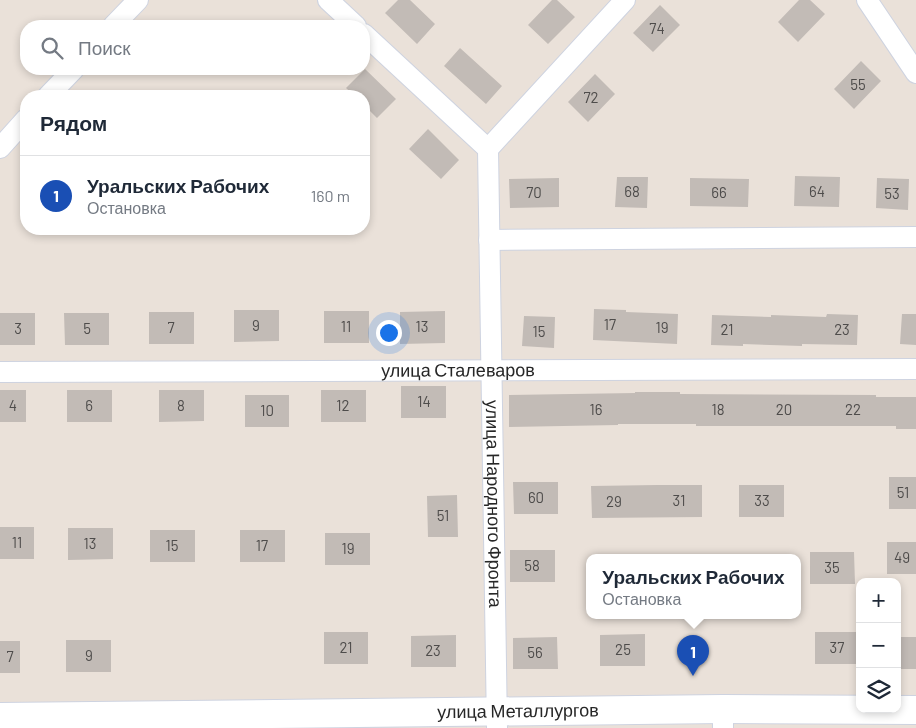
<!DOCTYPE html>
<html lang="ru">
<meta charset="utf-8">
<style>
:root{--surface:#fff;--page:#f6f6f7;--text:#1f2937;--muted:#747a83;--line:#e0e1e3;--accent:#1a73e8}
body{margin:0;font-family:Barlow,sans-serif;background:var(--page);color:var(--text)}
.controls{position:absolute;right:15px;bottom:15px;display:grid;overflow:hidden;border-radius:10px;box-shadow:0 2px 8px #0003}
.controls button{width:45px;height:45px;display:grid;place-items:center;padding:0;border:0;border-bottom:1px solid var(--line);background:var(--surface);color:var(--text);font:25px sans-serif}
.you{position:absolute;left:388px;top:332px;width:18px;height:18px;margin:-12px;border:4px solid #fff;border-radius:50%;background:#1a73e8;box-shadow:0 0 0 8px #1a73e833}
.badge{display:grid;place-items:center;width:32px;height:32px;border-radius:50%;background:var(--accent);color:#fff;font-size:16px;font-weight:700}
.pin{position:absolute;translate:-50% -41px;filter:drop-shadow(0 1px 2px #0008)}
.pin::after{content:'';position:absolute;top:26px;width:18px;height:15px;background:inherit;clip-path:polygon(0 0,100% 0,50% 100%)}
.popup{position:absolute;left:586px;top:554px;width:215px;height:65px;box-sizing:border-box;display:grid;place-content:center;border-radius:10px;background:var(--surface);filter:drop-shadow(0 1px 4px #0005);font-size:16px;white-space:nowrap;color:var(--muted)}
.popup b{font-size:19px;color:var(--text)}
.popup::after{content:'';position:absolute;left:50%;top:100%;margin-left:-10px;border:10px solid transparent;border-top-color:var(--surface)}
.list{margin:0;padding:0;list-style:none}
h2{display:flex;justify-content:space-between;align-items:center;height:65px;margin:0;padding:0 20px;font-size:21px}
h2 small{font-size:16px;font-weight:400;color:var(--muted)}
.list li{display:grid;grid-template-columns:32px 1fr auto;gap:15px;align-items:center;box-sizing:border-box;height:80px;padding:0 20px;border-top:1px solid var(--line)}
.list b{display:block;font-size:19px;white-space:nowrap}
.list p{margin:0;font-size:16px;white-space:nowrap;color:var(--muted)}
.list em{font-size:16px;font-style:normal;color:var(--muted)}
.icon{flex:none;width:28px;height:28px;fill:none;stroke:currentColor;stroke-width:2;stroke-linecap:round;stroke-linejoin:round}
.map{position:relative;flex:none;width:916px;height:728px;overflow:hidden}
.search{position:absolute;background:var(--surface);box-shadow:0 2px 8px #0003;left:20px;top:20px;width:350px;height:55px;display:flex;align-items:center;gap:12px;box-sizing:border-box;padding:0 18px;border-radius:20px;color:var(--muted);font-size:19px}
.panel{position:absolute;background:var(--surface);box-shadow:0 2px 8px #0003;left:20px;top:90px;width:350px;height:145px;border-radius:20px}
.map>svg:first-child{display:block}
.building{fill:#c2bbb6}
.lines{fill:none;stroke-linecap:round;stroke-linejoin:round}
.street-casing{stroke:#ced3e0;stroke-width:22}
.secondary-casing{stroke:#ced3e0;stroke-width:30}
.street{stroke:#fff;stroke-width:20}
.secondary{stroke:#fff;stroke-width:28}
.labels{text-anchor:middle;stroke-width:4;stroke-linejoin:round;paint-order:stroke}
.number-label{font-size:15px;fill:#4e4c4b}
.street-label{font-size:18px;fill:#272727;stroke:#fff}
</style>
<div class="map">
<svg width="916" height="728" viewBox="0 0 916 728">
<rect width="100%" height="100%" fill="#eae1d9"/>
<path class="building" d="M398 0H410L435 24 417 44 385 13Z
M552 0H557L575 17 548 44 528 25Z
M799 0H810L825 14 798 42 778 22Z
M660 5 680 25 653 52 633 33Z
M460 48 502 86 486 104 444 66Z
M861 61 881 81 854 109 834 89Z
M365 69 396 99 377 118 364 105V96H355L346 88Z
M595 74 615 94 588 122 568 102Z
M428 129 459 160 441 179 409 149Z
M795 176 840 177 839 207 794 206Z
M617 177H648L647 208 615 207Z
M559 178V207L510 208 509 179Z
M690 178 749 179 748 207 690 206Z
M877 178 909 179 908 210 876 208Z
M594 309 626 310V312L678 314 677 344 593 340Z
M234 310H279V341L234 342Z
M324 311H369V343H324Z
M445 311V343L400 344V312Z
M149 312H194V344H149Z
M0 313H35V345H0Z
M64 313H109V345H65Z
M827 314 858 315 857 345 802 344V346L743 344V346L711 345 712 315 771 317V315L826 317Z
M902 314H916V345L900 344Z
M524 316 555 317 554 348 522 346Z
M401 386H446V418H401Z
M0 390H26V422H0Z
M67 390H112V422H67Z
M159 390H204V421L159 422Z
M321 390H366V422H321Z
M635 392H680V394L876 395V397H916V429H896V426H696V424H618V425L509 427V395L635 393Z
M245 395H289V427H245Z
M889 477H916V509H889Z
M513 482H558V514H514Z
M657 485H702V517L592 518 591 486Z
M739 485H784V517H739Z
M457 495 458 537H428L427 496Z
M0 527H34V559H0Z
M68 528H113V559L68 560Z
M150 530H195V562H150Z
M240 530H285V562H240Z
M325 533H370V565H325Z
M887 542H916V574H887Z
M510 550H555V582H510Z
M810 552H854L855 584H810Z
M324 632H368V664H324Z
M815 632H860V664H815Z
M645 634V666H600V635Z
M456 635V667H411V636Z
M557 637 558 669H513V638Z
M897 637H916V669H897Z
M66 640H111V672H66Z
M0 641H20V673H0Z"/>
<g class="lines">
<defs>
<g id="street">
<path d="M328 0 356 26"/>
<path d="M867 0 916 73"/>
<path d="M113 26 138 0"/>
<path id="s1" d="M364 34 488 149 497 728"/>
<path d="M48 96 74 69"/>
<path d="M0 148 26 119"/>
<path d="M488 149 625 0"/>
<path d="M489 240 916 237"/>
<path id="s2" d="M0 372 916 369"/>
<path d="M723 709V728"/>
</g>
<g id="secondary">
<path id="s3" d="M0 717 723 709 916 710"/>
</g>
</defs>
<use href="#street" class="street-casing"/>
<use href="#secondary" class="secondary-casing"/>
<use href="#street" class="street"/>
<use href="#secondary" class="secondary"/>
</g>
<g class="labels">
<g class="number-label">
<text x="657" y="34">74</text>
<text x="858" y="90">55</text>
<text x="591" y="103">72</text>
<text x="632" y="197">68</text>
<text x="817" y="197">64</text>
<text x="534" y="198">70</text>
<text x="719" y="198">66</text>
<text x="892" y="199">53</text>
<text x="610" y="330">17</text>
<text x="256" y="331">9</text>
<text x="346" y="332">11</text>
<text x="422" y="332">13</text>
<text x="171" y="333">7</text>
<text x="662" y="333">19</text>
<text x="18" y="334">3</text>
<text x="87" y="334">5</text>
<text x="727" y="335">21</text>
<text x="842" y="335">23</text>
<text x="539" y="337">15</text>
<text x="424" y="407">14</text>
<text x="13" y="411">4</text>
<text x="89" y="411">6</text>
<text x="181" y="411">8</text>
<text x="343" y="411">12</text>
<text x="596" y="415">16</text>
<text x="718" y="415">18</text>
<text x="784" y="415">20</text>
<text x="853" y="415">22</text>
<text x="267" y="416">10</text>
<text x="903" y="498">51</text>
<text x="536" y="503">60</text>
<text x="679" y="506">31</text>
<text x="762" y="506">33</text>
<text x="614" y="507">29</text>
<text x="443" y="521">51</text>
<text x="17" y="548">11</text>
<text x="90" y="549">13</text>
<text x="172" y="551">15</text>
<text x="262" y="551">17</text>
<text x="348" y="554">19</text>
<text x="902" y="563">49</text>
<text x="532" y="571">58</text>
<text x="832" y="573">35</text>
<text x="346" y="653">21</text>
<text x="837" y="653">37</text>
<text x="623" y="655">25</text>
<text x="433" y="656">23</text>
<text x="535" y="658">56</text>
<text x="89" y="661">9</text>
<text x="10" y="662">7</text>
</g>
<g class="street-label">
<text dy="6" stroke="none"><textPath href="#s2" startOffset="458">улица Сталеваров</textPath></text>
<text dy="6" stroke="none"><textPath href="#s1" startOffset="524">улица Народного Фронта</textPath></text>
<text dy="6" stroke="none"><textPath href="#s3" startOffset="518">улица Металлургов</textPath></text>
</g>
</g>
</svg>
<div class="controls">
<button>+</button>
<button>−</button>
<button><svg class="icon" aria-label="layers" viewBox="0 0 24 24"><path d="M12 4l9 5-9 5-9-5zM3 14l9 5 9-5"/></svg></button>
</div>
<div class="you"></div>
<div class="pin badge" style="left:693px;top:676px;background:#1a4fb4">1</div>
<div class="popup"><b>Уральских Рабочих</b>Остановка</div>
<div class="search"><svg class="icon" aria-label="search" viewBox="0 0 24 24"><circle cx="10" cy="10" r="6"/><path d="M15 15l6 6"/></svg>Поиск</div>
<section class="panel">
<h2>Рядом<small></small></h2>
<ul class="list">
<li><span class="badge" style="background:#1a4fb4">1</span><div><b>Уральских Рабочих</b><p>Остановка</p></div><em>160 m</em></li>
</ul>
</section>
</div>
